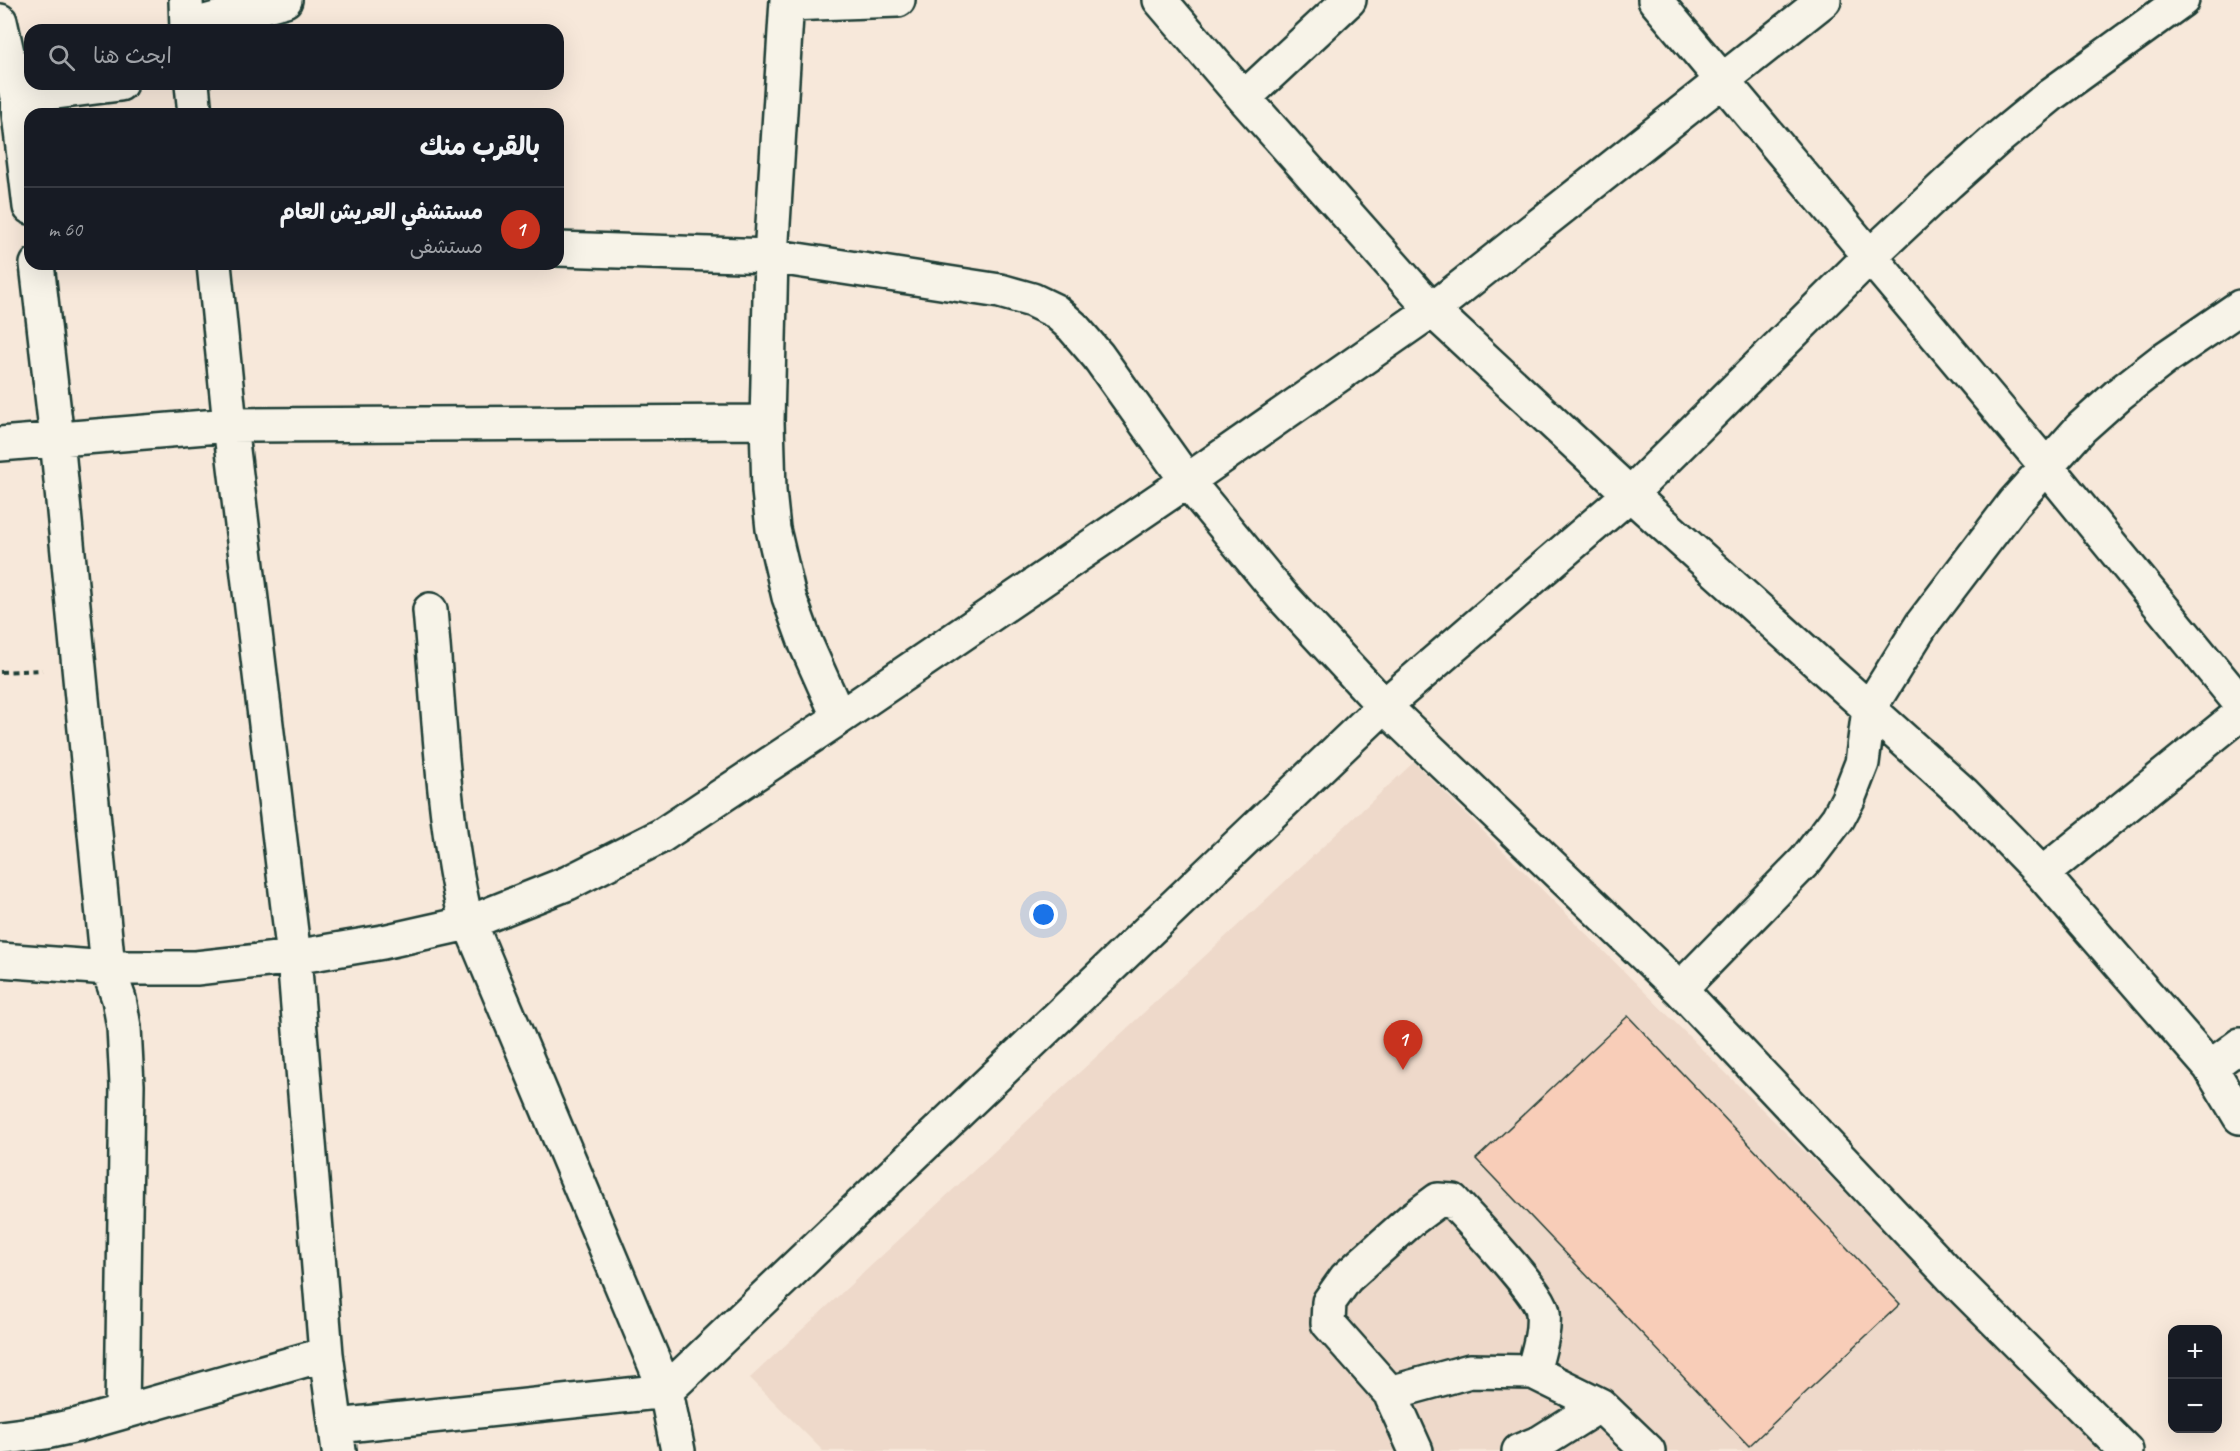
<!DOCTYPE html>
<html lang="ar">
<meta charset="utf-8">
<style>
:root{--surface:#171b24;--page:#242831;--text:#f1f3f6;--muted:#9ea1a6;--line:#363941;--accent:#c8321e}
body{margin:0;font-family:Caveat,"Playpen Sans Arabic",sans-serif;background:var(--page);color:var(--text);direction:rtl}
.controls{position:absolute;right:18px;bottom:18px;display:grid;overflow:hidden;border-radius:12px;box-shadow:0 6px 24px #0002}
.controls button{width:54px;height:54px;display:grid;place-items:center;padding:0;border:0;border-bottom:2px solid var(--line);background:var(--surface);color:var(--text);font:30px sans-serif}
.you{position:absolute;left:1044px;top:915px;width:21px;height:21px;margin:-15px;border:4px solid #fff;border-radius:50%;background:#1a73e8;box-shadow:0 0 0 9px #1a73e833}
.badge{display:grid;place-items:center;width:39px;height:39px;border-radius:50%;background:var(--accent);color:#fff;font-size:20px;font-weight:700}
.pin{position:absolute;translate:-50% -50px;filter:drop-shadow(0 2px 3px #0008)}
.pin::after{content:'';position:absolute;top:32px;width:21px;height:18px;background:inherit;clip-path:polygon(0 0,100% 0,50% 100%)}
.list{margin:0;padding:0;list-style:none}
h2{display:flex;justify-content:space-between;align-items:center;height:78px;margin:0;padding:0 24px;font-size:26px}
h2 small{font-size:20px;font-weight:400;color:var(--muted)}
.list li{display:grid;grid-template-columns:39px 1fr auto;gap:18px;align-items:center;box-sizing:border-box;height:84px;padding:0 24px;border-top:2px solid var(--line)}
.list b{display:block;font-size:22px;white-space:nowrap}
.list p{margin:0;font-size:20px;white-space:nowrap;color:var(--muted)}
.list em{font-size:20px;font-style:normal;color:var(--muted)}
.icon{flex:none;width:33px;height:33px;fill:none;stroke:currentColor;stroke-width:2;stroke-linecap:round;stroke-linejoin:round}
.map{position:relative;flex:none;width:2240px;height:1451px;overflow:hidden;direction:ltr}
.search{position:absolute;background:var(--surface);box-shadow:0 6px 24px #0002;left:24px;top:24px;width:540px;height:66px;display:flex;align-items:center;gap:15px;box-sizing:border-box;padding:0 21px;border-radius:18px;color:var(--muted);font-size:22px}
.panel{position:absolute;background:var(--surface);box-shadow:0 6px 24px #0002;left:24px;top:108px;width:540px;height:162px;border-radius:18px;direction:rtl}
.map>svg:first-child{display:block}
.built{fill:#eed9ca}
.building{fill:#f8cdb8;stroke:#1f3d34;stroke-width:1.5}
.lines{fill:none;stroke-linecap:round;stroke-linejoin:round}
.minor-casing{stroke:#1f3d34;stroke-width:38}
.path{stroke:#1f3d34;stroke-width:4;stroke-dasharray:6 4.5;stroke-linecap:butt}
.minor{stroke:#f7f3e8;stroke-width:33}
</style>
<div class="map">
<svg width="2240" height="1451" viewBox="0 0 2240 1451">
<rect width="100%" height="100%" fill="#f7e8da"/>
<filter id="ink" filterUnits="userSpaceOnUse"><feTurbulence type="fractalNoise" baseFrequency=".0167" numOctaves="2"/><feDisplacementMap in="SourceGraphic" scale="12" xChannelSelector="R" yChannelSelector="G"/><feConvolveMatrix kernelMatrix="1 2 1 2 8 2 1 2 1" color-interpolation-filters="sRGB"/></filter>
<g filter="url(#ink)">
<path class="built" d="M1414 762 2105 1451H823L750 1378Z"/>
<path class="building" d="M1628 1016 1900 1304 1749 1446 1476 1159Z"/>
<g class="lines">
<defs>
<path id="minor" d="M186 0 187 30
M787 0 771 256 767 422 769 491 773 529 789 597 806 644 839 718
M1160 0 1244 98 1432 310 1630 494 1964 794 2042 874 2210 1067 2240 1117
M1655 0 2046 466 2240 703
M787 4 898 0
M0 21 17 97 30 207
M187 27 285 0
M192 84 195 114
M17 97 120 84
M1244 98 1349 0
M558 249 771 256 1000 291 1032 300 1055 311 1073 327 1098 356 1187 481 1282 596 1384 706 1680 989 1951 1276 2126 1451
M37 264 57 439 108 968 119 999 124 1027 127 1085 122 1411
M214 264 230 425 294 957 326 1354 339 1451
M0 444 230 425 767 422
M430 610C439 708 442 811 463 907L666 1391 678 1451
M2042 874 2240 714
M0 960 108 968H196L294 957 383 942 468 923 568 883 661 836 839 718 1187 481 1432 310 1824 0
M1680 989 1806 860 1838 818 1848 799 1862 763 1869 709 1922 624 2014 503 2081 428 2119 394 2164 359 2240 307
M2210 1067 2240 1045
M1390 1393 1470 1371 1533 1372 1600 1405 1648 1451
M337 1426 666 1391 1384 706 1630 494 1869 257 1948 183 1996 140 2052 94 2182 0
M0 1438 46 1432 78 1425 326 1354
M1416 1451 1390 1393 1328 1323 1329 1302 1346 1278 1411 1220 1438 1200 1453 1201C1469 1219 1542 1294 1543 1313 1545 1333 1538 1352 1533 1372
M1519 1451 1541 1442 1600 1405"/>
</defs>
<use href="#minor" class="minor-casing"/>
<path class="path" d="M0 672 42 670"/>
<use href="#minor" class="minor"/>
</g>
</g>
</svg>
<div class="controls">
<button>+</button>
<button>−</button>
</div>
<div class="you"></div>
<div class="pin badge" style="left:1403px;top:1070px">1</div>
<div class="search"><svg class="icon" aria-label="search" viewBox="0 0 24 24"><circle cx="10" cy="10" r="6"/><path d="M15 15l6 6"/></svg>ابحث هنا</div>
<section class="panel">
<h2>بالقرب منك<small></small></h2>
<ul class="list">
<li><span class="badge">1</span><div><b>مستشفي العريش العام</b><p>مستشفى</p></div><em>60 m</em></li>
</ul>
</section>
</div>
